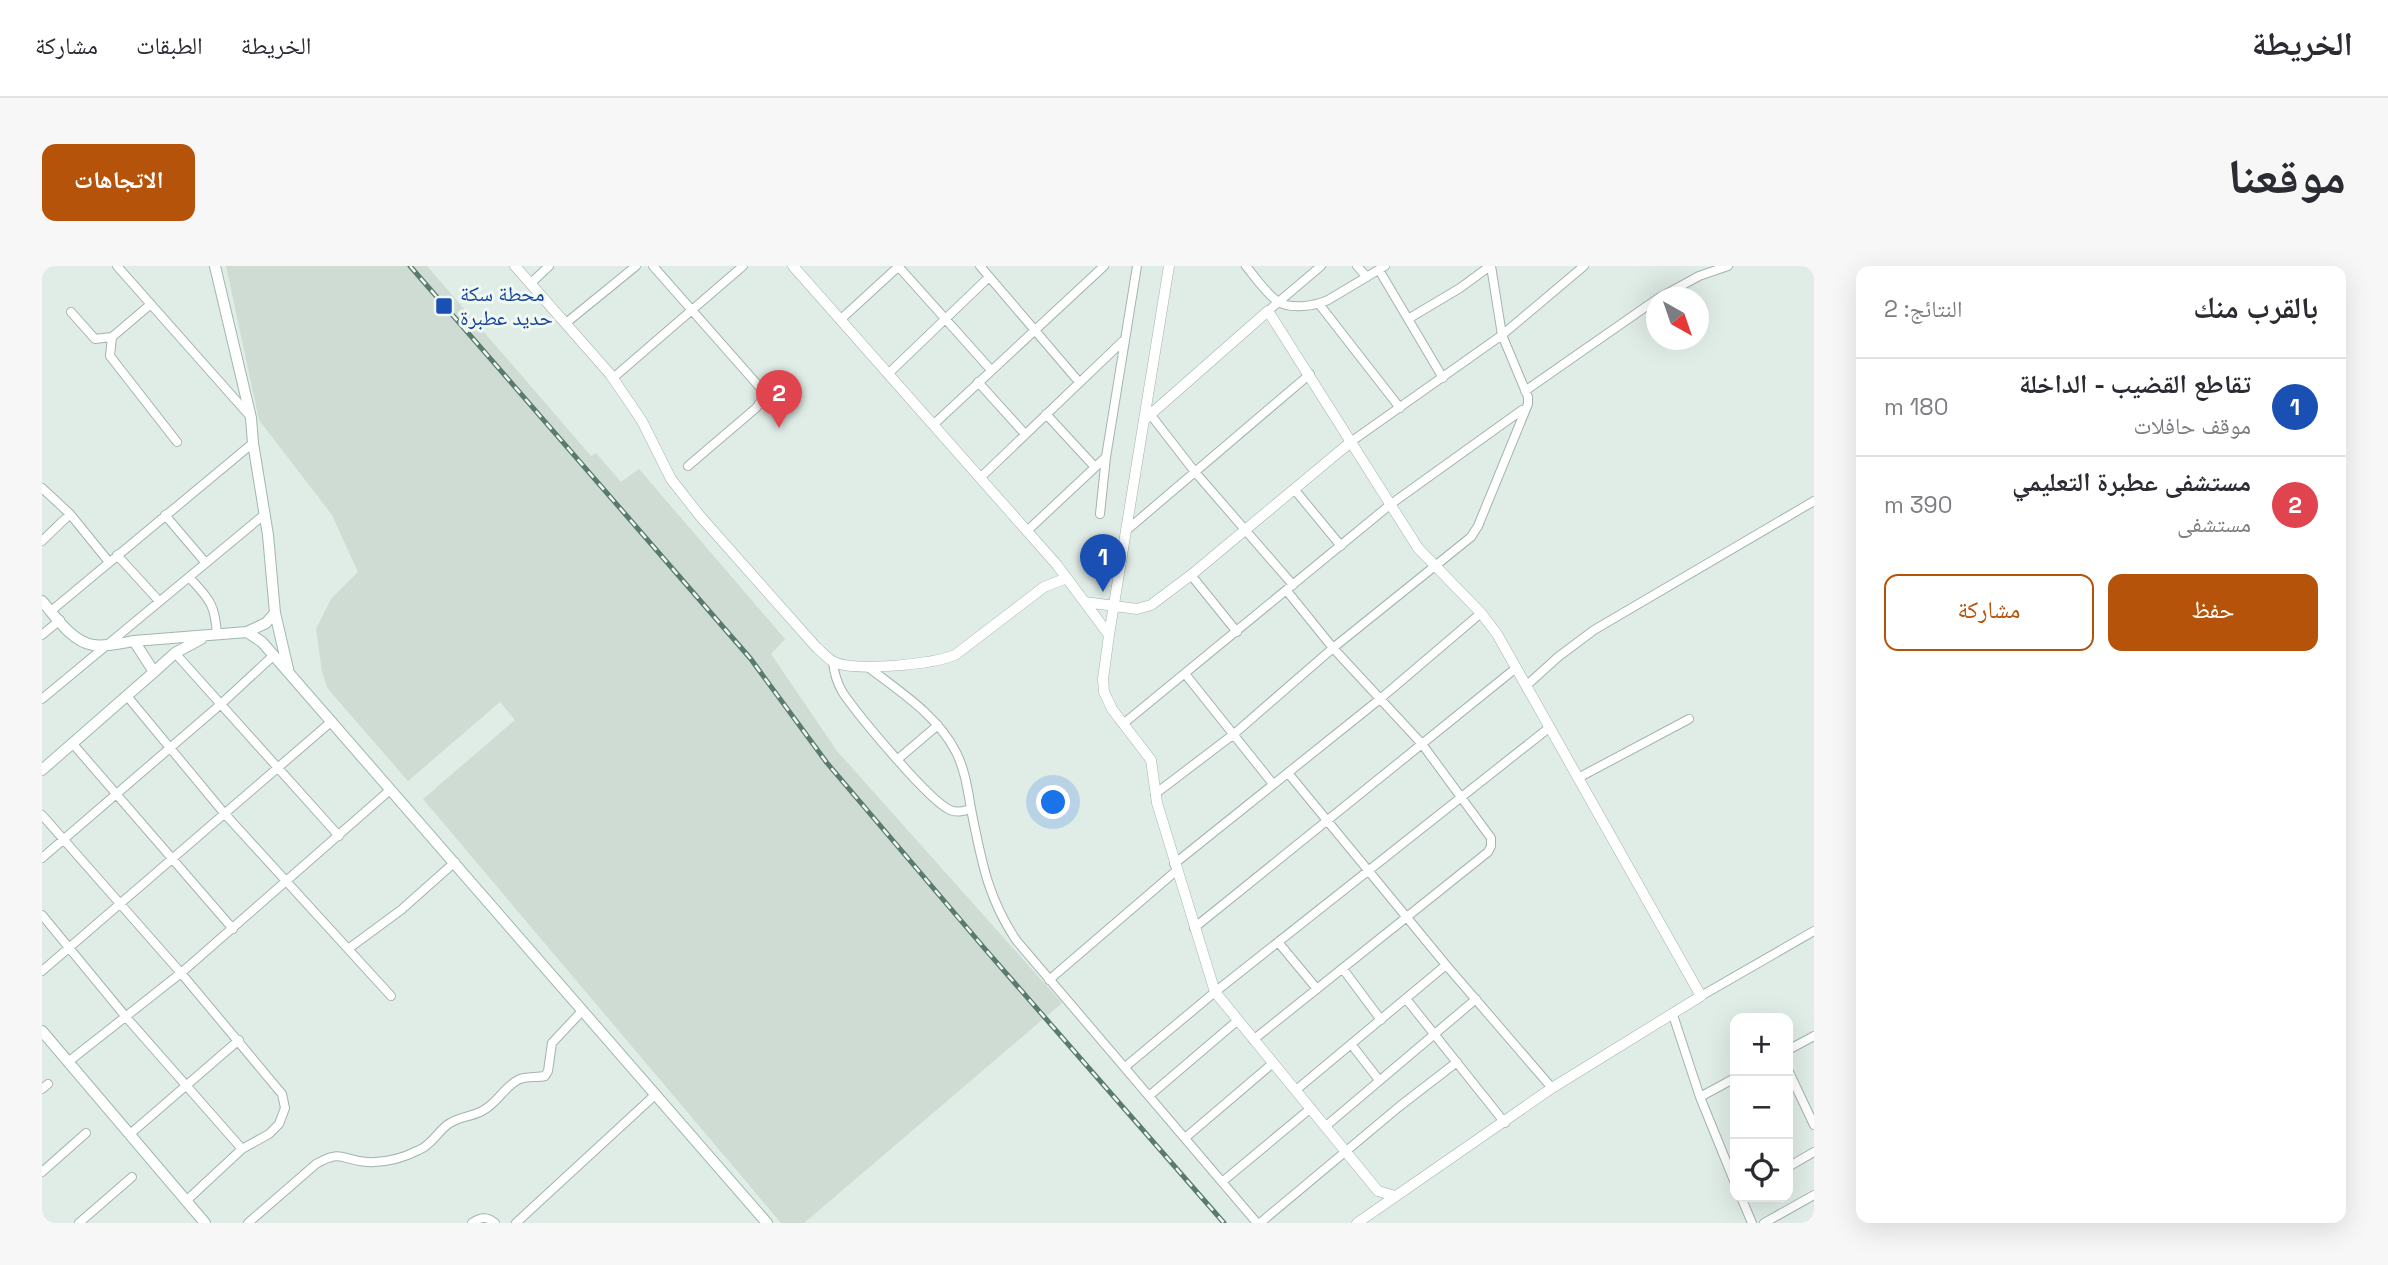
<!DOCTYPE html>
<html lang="ar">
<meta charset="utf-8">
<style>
:root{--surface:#fff;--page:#f7f7f7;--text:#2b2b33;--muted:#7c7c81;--line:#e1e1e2;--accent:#b45309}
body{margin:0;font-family:"Space Grotesk","Noto Naskh Arabic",sans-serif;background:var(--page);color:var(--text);direction:rtl}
.controls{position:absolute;right:21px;bottom:21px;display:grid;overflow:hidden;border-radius:14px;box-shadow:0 7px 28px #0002}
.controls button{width:63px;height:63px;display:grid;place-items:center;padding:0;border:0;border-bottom:2px solid var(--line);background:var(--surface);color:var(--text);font:35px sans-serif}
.compass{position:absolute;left:1604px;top:21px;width:63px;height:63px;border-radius:50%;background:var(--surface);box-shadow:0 7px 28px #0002;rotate:140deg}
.you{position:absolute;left:1012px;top:537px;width:24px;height:24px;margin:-18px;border:5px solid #fff;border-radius:50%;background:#1a73e8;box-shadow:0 0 0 10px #1a73e833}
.badge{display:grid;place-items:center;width:46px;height:46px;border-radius:50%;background:var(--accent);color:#fff;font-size:23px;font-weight:700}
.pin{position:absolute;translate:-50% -58px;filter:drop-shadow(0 2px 4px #0008)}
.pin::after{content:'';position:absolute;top:37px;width:24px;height:21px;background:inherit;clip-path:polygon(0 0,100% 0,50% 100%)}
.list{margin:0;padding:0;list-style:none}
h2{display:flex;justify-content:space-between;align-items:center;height:91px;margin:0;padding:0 28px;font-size:30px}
h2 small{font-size:23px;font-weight:400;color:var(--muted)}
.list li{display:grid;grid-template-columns:46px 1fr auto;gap:21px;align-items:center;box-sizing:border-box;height:98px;padding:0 28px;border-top:2px solid var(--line)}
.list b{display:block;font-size:26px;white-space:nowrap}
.list p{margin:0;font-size:23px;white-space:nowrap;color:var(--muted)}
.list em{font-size:23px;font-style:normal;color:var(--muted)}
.actions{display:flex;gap:14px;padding:21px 28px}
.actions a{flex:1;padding:16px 0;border:2px solid var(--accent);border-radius:14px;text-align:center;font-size:24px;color:var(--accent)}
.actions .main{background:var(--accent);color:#fff}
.icon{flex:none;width:38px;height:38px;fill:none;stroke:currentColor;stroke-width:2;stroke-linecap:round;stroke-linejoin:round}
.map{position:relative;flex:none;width:1772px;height:957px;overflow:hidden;direction:ltr;border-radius:14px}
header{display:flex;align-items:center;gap:42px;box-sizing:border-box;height:98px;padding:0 35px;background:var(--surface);border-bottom:2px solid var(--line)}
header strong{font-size:33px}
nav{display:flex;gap:38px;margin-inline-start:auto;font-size:24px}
.intro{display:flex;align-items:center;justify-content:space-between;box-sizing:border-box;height:168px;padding:0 42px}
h1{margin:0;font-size:49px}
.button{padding:18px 32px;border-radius:14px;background:var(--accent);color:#fff;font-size:24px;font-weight:700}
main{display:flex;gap:42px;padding:0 42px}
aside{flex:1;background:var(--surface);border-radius:14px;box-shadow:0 7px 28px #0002}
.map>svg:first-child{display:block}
.built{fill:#cedcd4}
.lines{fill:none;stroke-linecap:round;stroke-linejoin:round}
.minor-casing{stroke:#a2b4ad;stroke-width:10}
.tertiary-casing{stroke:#a2b4ad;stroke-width:11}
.secondary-casing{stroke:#9db9ad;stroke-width:12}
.minor{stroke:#fff;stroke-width:8}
.tertiary{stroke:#fff;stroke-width:10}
.secondary{stroke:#fff;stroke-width:10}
.rail-casing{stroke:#597a6e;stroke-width:5}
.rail{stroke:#f0f8f4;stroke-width:2.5;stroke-dasharray:8;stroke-linecap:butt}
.transit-dot{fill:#1a4fb4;stroke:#f0f8f4;stroke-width:2.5}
.labels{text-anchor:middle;stroke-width:6;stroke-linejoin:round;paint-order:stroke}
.transit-label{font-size:21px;fill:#164399;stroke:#f0f8f4;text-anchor:start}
</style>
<header>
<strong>الخريطة</strong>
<nav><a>الخريطة</a><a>الطبقات</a><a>مشاركة</a></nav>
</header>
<div class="intro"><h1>موقعنا</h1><a class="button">الاتجاهات</a></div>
<main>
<aside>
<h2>بالقرب منك<small>النتائج: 2</small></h2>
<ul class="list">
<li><span class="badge" style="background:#1a4fb4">1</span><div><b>تقاطع القضيب - الداخلة</b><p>موقف حافلات</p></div><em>180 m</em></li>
<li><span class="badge" style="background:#e0444e">2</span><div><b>مستشفى عطبرة التعليمي</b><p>مستشفى</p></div><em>390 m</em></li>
</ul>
<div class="actions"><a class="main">حفظ</a><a>مشاركة</a></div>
</aside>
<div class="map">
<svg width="1772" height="957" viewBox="0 0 1772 957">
<rect width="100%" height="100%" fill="#e0ece6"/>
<path class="built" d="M184 0H385L549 190 554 187 579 216 597 203 743 373 729 388 795 485 1020 737 762 957H739L381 533 473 454 458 436 366 515 286 423 280 406 274 363 289 333 316 306 290 249 217 154Z"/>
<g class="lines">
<defs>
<path id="minor" d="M75 0 207 149
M611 0 722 126 721 132 714 142 646 200
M856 0 949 104
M938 0 1037 116
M1204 0C1213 11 1223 26 1235 35 1248 44 1273 40 1286 34L1343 0
M1315 0 1325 11
M1337 4 1401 112
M489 17 507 0
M1617 32 1657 10 1686 0
M109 38 70 71 68 90 135 176
M1277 38 1358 142
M1226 45 1279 0
M29 46 53 73 70 71
M1366 53 1418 22 1448 0
M798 54 857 0
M524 57 594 0
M846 108 947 11
M571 112 701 0
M936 116 983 168
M1483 125 1615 33
M1004 148 1052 200
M1108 148 1153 206 1251 319
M891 159 1062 0
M1310 175 1460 69 1542 0
M938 212 1081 75
M0 222 28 248 67 296
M1252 223 1299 280
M1058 248 1064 191 1095 0
M123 249 163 296
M1086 263 1268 108
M985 265 1064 191
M0 275 28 248
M75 289 117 335
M1149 309 1195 366
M147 311C167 333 173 337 175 369
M9 345 211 177
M0 369 18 354
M133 387 297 570
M791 396C792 407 795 417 801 427 817 450 886 534 908 544 915 547 922 545 929 543
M826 401C858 426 895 449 914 486 924 506 926 527 930 548 940 597 946 632 974 674L1215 957
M1144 409 1231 518
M1484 420 1516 391 1552 364 1772 235
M85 430 182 547 349 730
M0 433 223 248
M1081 458 1349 238 1480 144
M31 478 191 663
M856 493 896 459
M1246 507 1404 699 1510 822
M1536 512 1647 453
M1113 528 1192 468 1291 382 1429 271 1436 260 1486 138V131L1460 69 1449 0
M0 549 139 707 240 828 243 842 237 858 227 868 200 883 144 935
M0 592 179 438 232 389
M1132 598 1338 433 1439 347
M0 649 84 751 200 883
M1152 662 1474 402
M1236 676 1275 723
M306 683 359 644 413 596
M1301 703 1339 754
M0 705 290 455
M1007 714 1134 605
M1659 730 1772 665
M1365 734 1463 857
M1631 749 1658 831 1693 917
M1211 774 1446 586 1449 580V572L1380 478 1291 382 1245 325
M1309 778 1337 814
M1746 784 1772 770
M26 796 139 707 348 524
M1083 801 1173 726 1508 461
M1746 804 1772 859
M0 823 6 818
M1254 824 1404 699
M1107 830 1195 755
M1658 831 1693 812
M1284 860 1434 733
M88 868 197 774
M1143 872 1231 797
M1746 901 1772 886
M0 906 44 867
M1180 916 1269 842
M1699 931 1710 957
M37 957 90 911
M206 957 274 898C300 883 299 894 325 896 343 897 361 892 377 884 389 879 395 867 405 859 415 851 429 851 440 845 455 838 462 821 476 814 484 810 494 812 503 810L506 805 510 777 541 744
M430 957C438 951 445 950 453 957
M474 957 614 828
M1218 957 1358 840 1415 796
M1722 957 1772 929"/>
<path id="tertiary" d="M473 0 568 108 600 155 629 213 658 250 775 382C780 386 786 393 792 396 814 406 891 398 913 389L1002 321 1025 312
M751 0 1015 299 1067 369
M1127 0 1067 369 1061 413 1062 426 1070 443 1109 494 1115 537 1173 726 1336 925 1353 930
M1102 154 1226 45 1376 282 1439 347 1455 368 1659 730 1510 822 1315 957
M1043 336 1095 343 1109 339 1149 309 1310 175"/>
<path id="secondary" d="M173 0 209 152 211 177 226 269 233 347 246 403
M0 335C13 350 30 376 51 379 64 381 79 377 92 375L112 406 0 504
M205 366 224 357 233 347
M92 375 205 366 220 376 725 957
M112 406 133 387 159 373
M0 765 163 957"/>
</defs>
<use href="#minor" class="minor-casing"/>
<use href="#tertiary" class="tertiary-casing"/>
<use href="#secondary" class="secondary-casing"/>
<use href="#minor" class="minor"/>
<use href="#tertiary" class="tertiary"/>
<use href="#secondary" class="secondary"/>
<defs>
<path id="rail" d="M368 0 708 392 785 497 943 683 1182 957"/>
</defs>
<use href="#rail" class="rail-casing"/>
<use href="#rail" class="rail"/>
</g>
<rect class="transit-dot" x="393" y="31" width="18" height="18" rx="3.5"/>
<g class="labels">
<g class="transit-label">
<text x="418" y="35">محطة سكة<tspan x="418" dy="24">حديد عطبرة</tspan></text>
</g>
</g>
</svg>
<div class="controls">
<button>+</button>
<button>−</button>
<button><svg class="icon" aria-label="locate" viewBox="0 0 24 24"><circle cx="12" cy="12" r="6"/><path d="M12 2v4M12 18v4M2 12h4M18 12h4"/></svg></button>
</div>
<svg class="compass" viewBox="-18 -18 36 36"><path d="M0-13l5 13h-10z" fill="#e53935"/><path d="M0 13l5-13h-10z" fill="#7c7c81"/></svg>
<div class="you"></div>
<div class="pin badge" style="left:1061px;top:326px;background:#1a4fb4">1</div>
<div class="pin badge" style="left:737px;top:162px;background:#e0444e">2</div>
</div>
</main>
